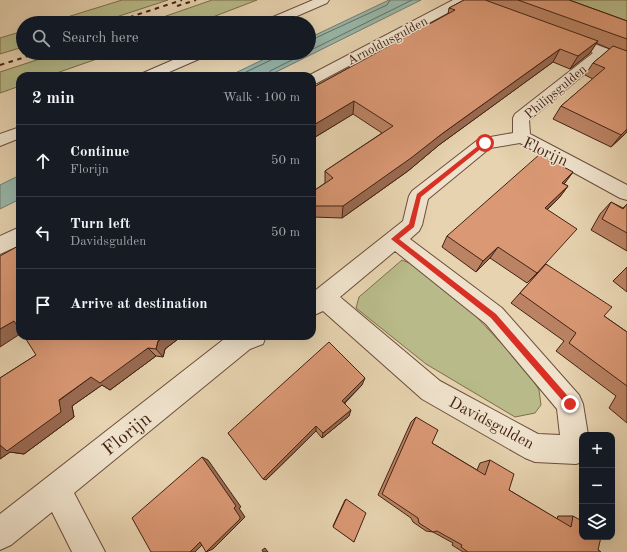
<!DOCTYPE html>
<meta charset="utf-8">
<style>
:root{--surface:#171b24;--page:#20242c;--text:#f1f3f6;--muted:#9ea1a6;--line:#363941}
body{margin:0;font-family:"Old Standard TT",serif;background:var(--page);color:var(--text)}
.controls{position:absolute;right:12px;bottom:12px;display:grid;overflow:hidden;border-radius:8px;box-shadow:0 4px 16px #0002}
.controls button{width:36px;height:36px;display:grid;place-items:center;padding:0;border:0;border-bottom:1px solid var(--line);background:var(--surface);color:var(--text);font:20px sans-serif}
.stop{position:absolute;width:12px;height:12px;margin:-9px;border:3px solid #d93025;border-radius:50%;background:#fff}
.stop.end{background:#d93025;border-color:#fff;box-shadow:0 1px 4px #0008}
.list{margin:0;padding:0;list-style:none}
h2{display:flex;justify-content:space-between;align-items:center;height:52px;margin:0;padding:0 16px;font-size:17px}
h2 small{font-size:13px;font-weight:400;color:var(--muted)}
.list li{display:grid;grid-template-columns:26px 1fr auto;gap:12px;align-items:center;box-sizing:border-box;height:72px;padding:0 16px;border-top:1px solid var(--line)}
.list b{display:block;font-size:15px;white-space:nowrap}
.list p{margin:0;font-size:13px;white-space:nowrap;color:var(--muted)}
.list em{font-size:13px;font-style:normal;color:var(--muted)}
.icon{flex:none;width:22px;height:22px;fill:none;stroke:currentColor;stroke-width:2;stroke-linecap:round;stroke-linejoin:round}
.map{position:relative;flex:none;width:627px;height:552px;overflow:hidden}
.search{position:absolute;background:var(--surface);box-shadow:0 4px 16px #0002;left:16px;top:16px;width:300px;height:44px;display:flex;align-items:center;gap:10px;box-sizing:border-box;padding:0 14px;border-radius:22px;color:var(--muted);font-size:15px}
.panel{position:absolute;background:var(--surface);box-shadow:0 4px 16px #0002;left:16px;top:72px;width:300px;height:268px;border-radius:12px}
.map>svg:first-child{display:block}
.green{fill:#b8bb89;stroke:#7e6e4e}
.water{fill:#97b8ab;stroke:#757c6f}
.lines{fill:none;stroke-linecap:round;stroke-linejoin:round}
.shore{stroke:#6d6d60;stroke-width:1}
.minor-casing{stroke:#6c4e3b;stroke-width:2}
.minor{fill:#efe2cc;fill-rule:evenodd}
.rail{stroke:#432214;stroke-width:2;stroke-dasharray:4.5 4.5;stroke-linecap:butt}
.wall{fill:#bb8364;stroke:#432214}
.shaded-wall{fill:#996a51;stroke:#432214}
.building{fill:#da9874;stroke:#432214}
.route{fill:#d93025}
.labels{text-anchor:middle;stroke-width:3;stroke-linejoin:round;paint-order:stroke}
.far-street-label{font-size:13px;fill:#432214;stroke:#efe2cc}
.street-label{font-size:16px;fill:#432214;stroke:#efe2cc}
.near-street-label{font-size:19px;fill:#432214;stroke:#efe2cc}
</style>
<div class="map">
<svg width="627" height="552" viewBox="0 0 627 552">
<rect width="100%" height="100%" fill="#e7d3b0"/>
<filter id="stains"><feTurbulence type="fractalNoise" baseFrequency=".005" numOctaves="4"/><feColorMatrix values="0 0 0 0 .2 0 0 0 0 .09 0 0 0 0 .02 0 0 0 .5 -.17"/></filter>
<radialGradient id="worn" r=".72"><stop offset=".6" stop-color="#630" stop-opacity="0"/><stop offset="1" stop-color="#630" stop-opacity=".3"/></radialGradient>
<path class="green" d="M122 0H168L98 23H48Z
M212 0H257L197 23H146Z
M569 0H627V21Z
M23 31V47L0 54V38Z
M58 53H114L48 76H20V86L0 93V72Z
M402 260 421 268 459 298 529 373 539 390 541 405 535 413 515 417 426 364 356 308 359 297Z"/>
<path class="water" d="M389 0H421L268 76H229L277 53H309V38Z
M20 175V199L0 209V185Z"/>
<g class="lines">
<path class="shore" d="M309 41 387 5 390 0
M309 51 412 0
M238 76 275 58 278 53
M268 76 270 71 306 53"/>
<defs>
<path id="minor" d="M313 0H329L327 3 281 23H264L266 20Z
M453 0H468L466 3 317 83 312 84V76H308Z
M565 33 627 56V65L605 57 529 120 530 134 627 185V200L620 198 520 143 490 148 428 199 422 225 419 231 410 239 502 308 579 395 583 404 588 435H582V462L576 464 535 462 525 458 422 399 323 311 312 316V293L403 221 409 196 412 191 479 139 513 133V118L515 114 593 53 560 40 558 37 560 34ZM395 251 486 324 557 409 560 435 538 434 440 381 340 297Z
M189 53H208L206 56 160 76H141L143 73Z
M20 127V138L0 146V134Z
M20 227V245L0 254V236Z
M228 336H266L263 344 250 349 74 493 105 552H72L52 512 11 545 0 550V514Z"/>
</defs>
<use href="#minor" class="minor-casing"/>
<use href="#minor" class="minor"/>
<path class="rail" d="M177 6 196 0
M112 23 182 0
M0 65 38 53"/>
</g>
<path class="wall" d="M464 0H569L627 21V132L611 147 553 119 561 106 593 79 585 75 593 63 610 49 596 43 590 53 570 69 553 62 439 145 408 171 342 218 312 217V192L325 183V171L382 133 353 114 312 139V88L448 14 449 8Z
M573 172 564 184 568 186 559 198 547 210 537 273 527 283 490 258 476 272 442 247 447 236Z
M611 202 623 208 627 204V251L591 230 600 214Z
M546 264 604 316 627 332V423L609 408 616 396 556 351 564 341 511 303Z
M627 267V292L613 281Z
M182 336 165 349 163 357 156 356 110 390 102 385 72 406 74 417 24 454 10 452 0 459V378L36 355Z
M362 385 345 403 349 416 322 438 316 431 266 480 228 433Z
M416 417 432 443 477 470 480 463 490 460 509 490 557 519 558 516H573L598 550 601 552H463L452 545 453 543 433 532 426 531 413 522 411 518 378 495 411 422Z
M346 499 354 542 333 526 345 500Z"/>
<path class="shaded-wall" d="M598 41 590 53 570 69 578 56Z
M560 49 553 62 439 145 408 171 342 218 343 206 443 133Z
M354 101 353 114 312 139V126Z
M627 129V132L611 147 621 135Z
M573 172 564 184 562 183Z
M568 186 559 198 536 220 545 208Z
M498 247 490 258 476 272 483 261Z
M14 321 20 325V334L0 347V329Z
M165 336H182L165 349 163 357 156 349 158 341Z
M148 348 156 356 110 390 102 385 72 406 74 417 24 454 10 452 0 459V444L91 377Z
M365 378 362 385 341 406 342 401Z
M351 410 349 416 322 438 323 433Z
M316 426V431L266 480 263 479Z
M202 457 208 460 241 507 239 508 245 517 213 549 206 552Z
M207 540 195 552H190L200 542Z
M265 548 268 552H263L262 550Z"/>
<path class="building" d="M464 0H485L598 41 578 56 560 49 443 133 411 158 343 206H312V192L333 178 325 171 393 126 354 101 312 126V88L455 10 449 8Z
M518 0H569L627 21V39Z
M613 46 627 51V129L621 135 561 106 605 68 593 63Z
M540 154 573 172 562 183 568 186 545 208 577 229 537 273 498 247 483 261 447 236Z
M611 202 623 209 627 204V233L602 219Z
M20 245V330L14 321 0 329V256Z
M546 264 612 307 604 316 627 332V386L569 343 576 333 520 293Z
M24 336H165L158 341 156 349 148 348 100 383 91 377 59 400 61 412 7 451 0 445V378L36 355Z
M329 342 365 378 342 401 351 410 323 433 316 426 263 479 228 433Z
M416 417 438 430 432 443 485 475 490 460 514 474 509 490 571 527 573 516 582 521V537H601L598 550 601 552H468L461 547 462 545 437 531 433 532 419 523 418 518 382 494Z
M202 457 236 506 234 508 240 517V519L206 552 200 542 190 552H151L132 518Z
M346 499 366 513 354 542 333 527Z"/>
<path class="route" d="M483 142 488 143 421 197 414 227 399 239 496 314 573 402 574 404 570 408 568 407 491 318 391 239 409 224 417 194Z"/>
<g class="labels">
<g class="far-street-label">
<text transform="translate(387 40) rotate(-28)" y="5">Arnoldusgulden</text>
<text transform="translate(555 91) rotate(-40)" y="5">Philipsgulden</text>
</g>
<g class="street-label">
<text transform="translate(546 151) rotate(25)" y="6">Florijn</text>
<text transform="translate(492 422) rotate(28)" y="6">Davidsgulden</text>
</g>
<g class="near-street-label">
<text transform="translate(126 433) rotate(-39)" y="7">Florijn</text>
</g>
</g>
<rect width="100%" height="100%" filter="url(#stains)"/>
<rect width="100%" height="100%" fill="url(#worn)"/>
</svg>
<div class="controls">
<button>+</button>
<button>−</button>
<button><svg class="icon" aria-label="layers" viewBox="0 0 24 24"><path d="M12 4l9 5-9 5-9-5zM3 14l9 5 9-5"/></svg></button>
</div>
<div class="stop" style="left:485px;top:143px"></div>
<div class="stop end" style="left:570px;top:404px"></div>
<div class="search"><svg class="icon" aria-label="search" viewBox="0 0 24 24"><circle cx="10" cy="10" r="6"/><path d="M15 15l6 6"/></svg>Search here</div>
<section class="panel">
<h2>2 min<small>Walk · 100 m</small></h2>
<ul class="list">
<li><svg class="icon" aria-label="ahead" viewBox="0 0 24 24"><path d="M12 20V5M6 11l6-6 6 6"/></svg><div><b>Continue</b><p>Florijn</p></div><em>50 m</em></li>
<li><svg class="icon" aria-label="left" viewBox="0 0 24 24"><path d="M17 20v-9H6M10 6l-5 5 5 5"/></svg><div><b>Turn left</b><p>Davidsgulden</p></div><em>50 m</em></li>
<li><svg class="icon" aria-label="arrive" viewBox="0 0 24 24"><path d="M6 21V4h12l-3 4 3 4H6"/></svg><div><b>Arrive at destination</b></div></li>
</ul>
</section>
</div>
